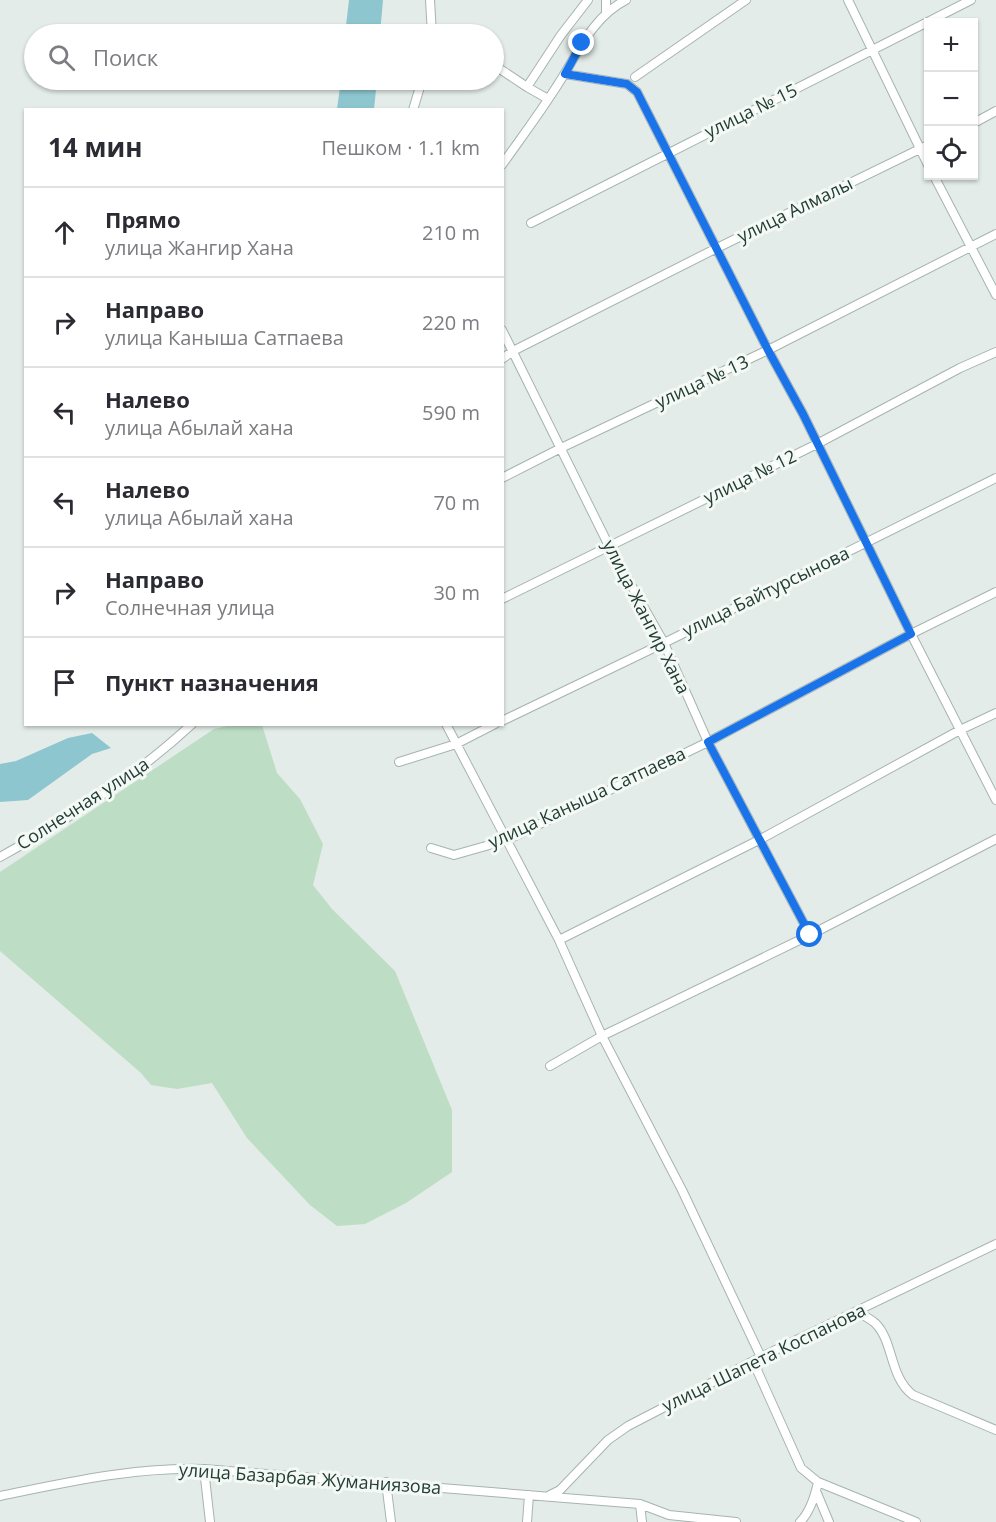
<!DOCTYPE html>
<html lang="ru">
<meta charset="utf-8">
<style>
:root{--surface:#fff;--page:#f2f2f3;--text:#2b2b33;--muted:#7c7c81;--line:#e1e1e2}
body{margin:0;font-family:"Open Sans",sans-serif;background:var(--page);color:var(--text)}
.controls{position:absolute;right:18px;top:18px;display:grid;overflow:hidden;border-radius:0px;box-shadow:0 2px 4px #0004}
.controls button{width:54px;height:54px;display:grid;place-items:center;padding:0;border:0;border-bottom:2px solid var(--line);background:var(--surface);color:var(--text);font:30px sans-serif}
.stop{position:absolute;width:18px;height:18px;margin:-14px;border:4px solid #1a73e8;border-radius:50%;background:#fff}
.stop.end{background:#1a73e8;border-color:#fff;box-shadow:0 2px 6px #0008}
.list{margin:0;padding:0;list-style:none}
h2{display:flex;justify-content:space-between;align-items:center;height:78px;margin:0;padding:0 24px;font-size:26px}
h2 small{font-size:20px;font-weight:400;color:var(--muted)}
.list li{display:grid;grid-template-columns:39px 1fr auto;gap:18px;align-items:center;box-sizing:border-box;height:90px;padding:0 24px;border-top:2px solid var(--line)}
.list b{display:block;font-size:22px;white-space:nowrap}
.list p{margin:0;font-size:20px;white-space:nowrap;color:var(--muted)}
.list em{font-size:20px;font-style:normal;color:var(--muted)}
.icon{flex:none;width:33px;height:33px;fill:none;stroke:currentColor;stroke-width:2;stroke-linecap:round;stroke-linejoin:round}
.map{position:relative;flex:none;width:996px;height:1522px;overflow:hidden}
.search{position:absolute;background:var(--surface);box-shadow:0 2px 4px #0004;left:24px;top:24px;width:480px;height:66px;display:flex;align-items:center;gap:15px;box-sizing:border-box;padding:0 21px;border-radius:33px;color:var(--muted);font-size:22px}
.panel{position:absolute;background:var(--surface);box-shadow:0 2px 4px #0004;left:24px;top:108px;width:480px;height:618px;border-radius:0px}
.map>svg:first-child{display:block}
.green{fill:#bdddc5}
.water{fill:#8ec6cf}
.lines{fill:none;stroke-linecap:round;stroke-linejoin:round}
.minor-casing{stroke:#a6b4af;stroke-width:10}
.minor{stroke:#fff;stroke-width:8}
.route{stroke:#1a73e8;stroke-width:8}
.labels{text-anchor:middle;stroke-width:6;stroke-linejoin:round;paint-order:stroke}
.street-label{font-size:18px;fill:#233d36;stroke:#f4f9f6}
</style>
<div class="map">
<svg width="996" height="1522" viewBox="0 0 996 1522">
<rect width="100%" height="100%" fill="#e3ece8"/>
<path class="green" d="M236 724 262 725 277 773 300 799 323 844 313 885 332 909 395 971 452 1110V1172L406 1203 365 1224 337 1226 310 1205 247 1138 212 1083 177 1089 151 1085 141 1073 0 951V872L214 729Z"/>
<path class="water" d="M349 0H383L380 34H345Z
M341 80H377L374 109H337Z
M92 733 111 748 92 754 28 800 0 802V764L16 761 68 738Z"/>
<g class="lines">
<defs>
<path id="minor" d="M430 0 432 34
M606 0V14
M848 0 928 165
M494 65 527 87 561 35 588 0
M565 74 627 84 637 92 768 350 803 414 911 634 996 800
M635 77 746 0
M527 87 548 99
M413 110 422 80
M974 123 996 111
M502 165C523 135 546 105 565 73 581 46 596 15 626 0
M934 176 996 295
M531 223 971 0
M502 330 609 546 664 643 708 742 810 935
M502 359 513 351 717 248 928 145
M502 478 561 448 768 350 996 234
M502 599 817 444 960 368 996 352
M502 721 664 643 996 478
M446 724 559 940 602 1036 682 1190 761 1357 757 1370 801 1468 818 1482 916 1522
M399 762 456 744 495 724
M431 848 454 855 507 840 708 742 911 634 996 592
M0 857C68 819 134 778 192 724
M559 940 759 840 960 730 996 713
M550 1066 602 1036 810 935 996 839
M858 1312C863 1315 870 1319 875 1323 894 1341 889 1377 913 1395L996 1430
M204 1469 210 1522
M386 1482 391 1522
M816 1491 829 1522
M550 1495 560 1490 608 1440 628 1426 761 1357 996 1244
M0 1496C68 1482 134 1467 204 1469L640 1504 669 1515 736 1522
M640 1504 642 1522
M527 1522 529 1495
M800 1522C810 1512 815 1496 818 1482"/>
</defs>
<use href="#minor" class="minor-casing"/>
<use href="#minor" class="minor"/>
</g>
<g class="lines">
<path class="route" d="M582 43 565 74 627 84 637 92 768 350 803 414 911 634 708 742 810 935"/>
</g>
<g class="labels">
<g class="street-label">
<text transform="translate(751 111) rotate(-26)" y="6">улица № 15</text>
<text transform="translate(795 210) rotate(-26)" y="6">улица Алмалы</text>
<text transform="translate(702 382) rotate(-25)" y="6">улица № 13</text>
<text transform="translate(750 477) rotate(-26)" y="6">улица № 12</text>
<text transform="translate(766 592) rotate(-26)" y="6">улица Байтурсынова</text>
<text transform="translate(646 617) rotate(63)" y="6">улица Жангир Хана</text>
<text transform="translate(587 798) rotate(-25)" y="6">улица Каныша Сатпаева</text>
<text transform="translate(83 804) rotate(-33)" y="6">Солнечная улица</text>
<text transform="translate(764 1358) rotate(-26)" y="6">улица Шапета Коспанова</text>
<text transform="translate(310 1479) rotate(4)" y="6">улица Базарбая Жуманиязова</text>
</g>
</g>
</svg>
<div class="controls">
<button>+</button>
<button>−</button>
<button><svg class="icon" aria-label="locate" viewBox="0 0 24 24"><circle cx="12" cy="12" r="6"/><path d="M12 2v4M12 18v4M2 12h4M18 12h4"/></svg></button>
</div>
<div class="stop" style="left:810px;top:935px"></div>
<div class="stop end" style="left:582px;top:43px"></div>
<div class="search"><svg class="icon" aria-label="search" viewBox="0 0 24 24"><circle cx="10" cy="10" r="6"/><path d="M15 15l6 6"/></svg>Поиск</div>
<section class="panel">
<h2>14 мин<small>Пешком · 1.1 km</small></h2>
<ul class="list">
<li><svg class="icon" aria-label="ahead" viewBox="0 0 24 24"><path d="M12 20V5M6 11l6-6 6 6"/></svg><div><b>Прямо</b><p>улица Жангир Хана</p></div><em>210 m</em></li>
<li><svg class="icon" aria-label="right" viewBox="0 0 24 24"><path d="M7 20v-9h11M14 6l5 5-5 5"/></svg><div><b>Направо</b><p>улица Каныша Сатпаева</p></div><em>220 m</em></li>
<li><svg class="icon" aria-label="left" viewBox="0 0 24 24"><path d="M17 20v-9H6M10 6l-5 5 5 5"/></svg><div><b>Налево</b><p>улица Абылай хана</p></div><em>590 m</em></li>
<li><svg class="icon" aria-label="left" viewBox="0 0 24 24"><path d="M17 20v-9H6M10 6l-5 5 5 5"/></svg><div><b>Налево</b><p>улица Абылай хана</p></div><em>70 m</em></li>
<li><svg class="icon" aria-label="right" viewBox="0 0 24 24"><path d="M7 20v-9h11M14 6l5 5-5 5"/></svg><div><b>Направо</b><p>Солнечная улица</p></div><em>30 m</em></li>
<li><svg class="icon" aria-label="arrive" viewBox="0 0 24 24"><path d="M6 21V4h12l-3 4 3 4H6"/></svg><div><b>Пункт назначения</b></div></li>
</ul>
</section>
</div>
